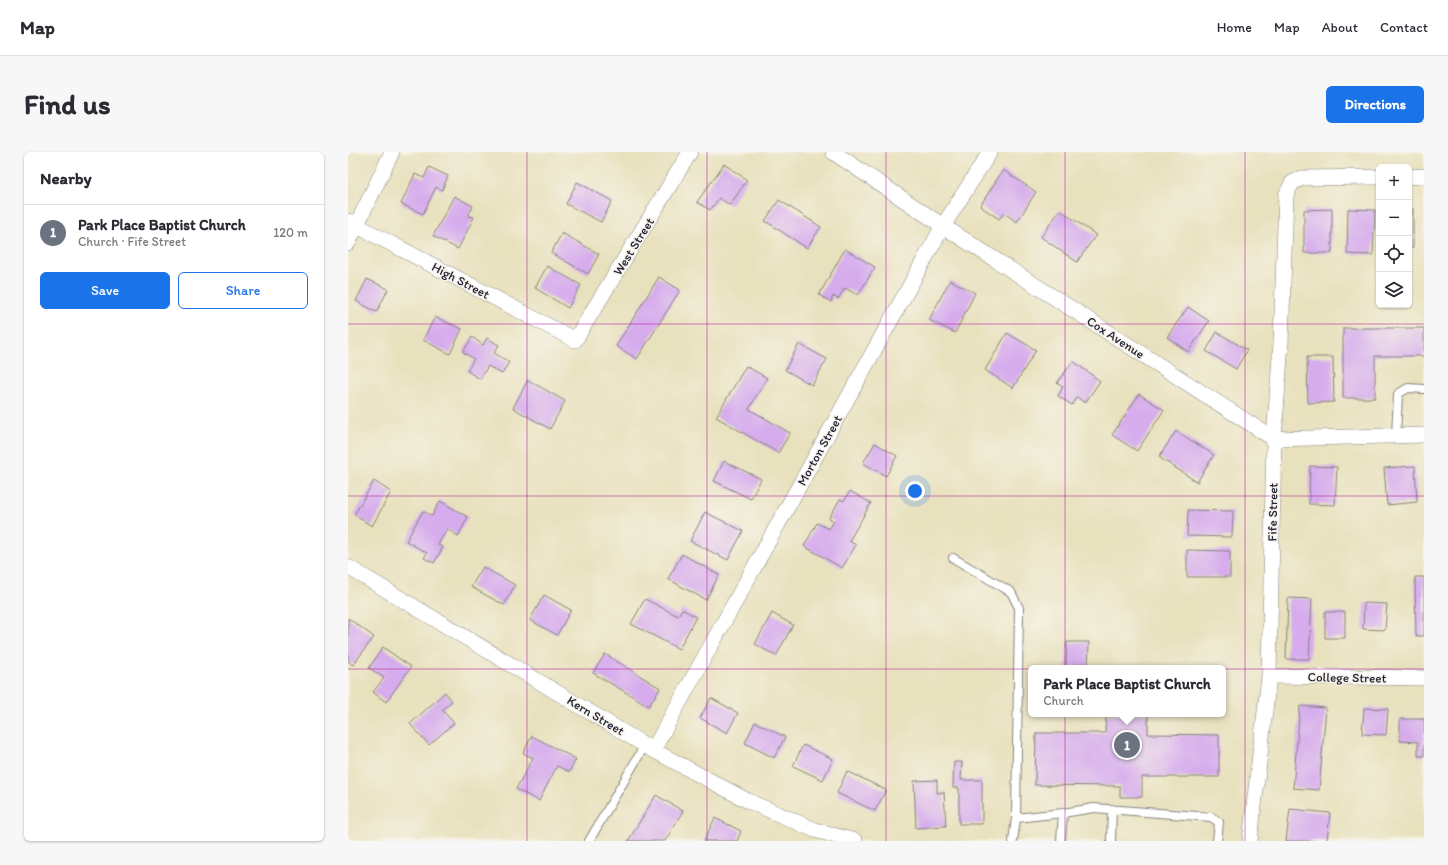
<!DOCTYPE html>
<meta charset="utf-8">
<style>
:root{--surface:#fff;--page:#f7f7f7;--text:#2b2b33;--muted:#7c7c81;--line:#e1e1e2;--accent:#1a73e8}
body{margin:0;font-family:Itim,sans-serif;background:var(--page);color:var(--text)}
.controls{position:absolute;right:12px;top:12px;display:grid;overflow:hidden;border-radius:6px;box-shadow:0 1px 3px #0004}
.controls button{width:36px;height:36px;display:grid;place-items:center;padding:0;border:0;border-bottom:1px solid var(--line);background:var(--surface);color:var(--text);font:20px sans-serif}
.you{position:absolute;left:567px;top:339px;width:14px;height:14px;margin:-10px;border:3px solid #fff;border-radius:50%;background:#1a73e8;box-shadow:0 0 0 6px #1a73e833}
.badge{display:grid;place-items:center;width:26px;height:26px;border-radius:50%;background:var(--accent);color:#fff;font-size:13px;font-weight:700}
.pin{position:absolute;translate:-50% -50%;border:2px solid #fff;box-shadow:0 1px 4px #0006}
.popup{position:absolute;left:680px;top:513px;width:198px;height:52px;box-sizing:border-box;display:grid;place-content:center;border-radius:6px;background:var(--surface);filter:drop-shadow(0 1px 3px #0005);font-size:13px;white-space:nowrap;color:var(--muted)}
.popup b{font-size:15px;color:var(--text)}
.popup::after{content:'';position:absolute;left:50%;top:100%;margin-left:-8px;border:8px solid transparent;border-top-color:var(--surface)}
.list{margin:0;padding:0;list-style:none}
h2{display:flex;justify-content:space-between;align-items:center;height:52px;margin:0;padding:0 16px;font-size:17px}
h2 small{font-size:13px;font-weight:400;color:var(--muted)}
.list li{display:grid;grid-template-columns:26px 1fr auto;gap:12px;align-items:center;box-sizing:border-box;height:56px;padding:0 16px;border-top:1px solid var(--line)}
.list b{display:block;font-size:15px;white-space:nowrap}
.list p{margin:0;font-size:13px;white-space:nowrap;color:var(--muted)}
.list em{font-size:13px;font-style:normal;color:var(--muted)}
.actions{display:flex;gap:8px;padding:12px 16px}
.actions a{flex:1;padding:9px 0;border:1px solid var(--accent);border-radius:6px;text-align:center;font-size:14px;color:var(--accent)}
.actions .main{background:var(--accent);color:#fff}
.icon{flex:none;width:22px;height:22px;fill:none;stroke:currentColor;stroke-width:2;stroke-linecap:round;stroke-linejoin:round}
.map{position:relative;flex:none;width:1076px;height:689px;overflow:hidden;border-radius:6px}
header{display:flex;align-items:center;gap:24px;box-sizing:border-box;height:56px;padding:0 20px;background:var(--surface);border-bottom:1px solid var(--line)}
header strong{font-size:19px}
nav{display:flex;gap:22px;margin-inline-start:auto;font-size:14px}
.intro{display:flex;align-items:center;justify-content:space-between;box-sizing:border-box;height:96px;padding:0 24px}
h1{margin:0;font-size:28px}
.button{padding:10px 18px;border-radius:6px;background:var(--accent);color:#fff;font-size:14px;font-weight:700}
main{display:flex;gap:24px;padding:0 24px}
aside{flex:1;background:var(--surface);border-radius:6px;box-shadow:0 1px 3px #0004}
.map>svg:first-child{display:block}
.building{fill:#d6aced}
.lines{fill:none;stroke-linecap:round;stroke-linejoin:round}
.service-casing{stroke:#85827c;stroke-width:10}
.minor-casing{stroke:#85827c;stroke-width:16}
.service{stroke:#fff;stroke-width:8}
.minor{stroke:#fff;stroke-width:15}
.grid{fill:none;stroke:#b5179e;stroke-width:1;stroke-opacity:0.55}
.labels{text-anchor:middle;stroke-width:3;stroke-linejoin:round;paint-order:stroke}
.street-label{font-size:13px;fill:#22223b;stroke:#f7f3e8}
</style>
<header>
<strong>Map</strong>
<nav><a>Home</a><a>Map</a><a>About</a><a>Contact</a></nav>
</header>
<div class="intro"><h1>Find us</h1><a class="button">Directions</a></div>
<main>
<aside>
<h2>Nearby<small></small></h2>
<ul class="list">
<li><span class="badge" style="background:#6b7280">1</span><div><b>Park Place Baptist Church</b><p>Church · Fife Street</p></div><em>120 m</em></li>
</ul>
<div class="actions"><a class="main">Save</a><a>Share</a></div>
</aside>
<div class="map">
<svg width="1076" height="689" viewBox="0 0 1076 689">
<rect width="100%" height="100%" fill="#f7f3e8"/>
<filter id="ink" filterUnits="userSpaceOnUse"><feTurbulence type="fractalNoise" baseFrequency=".025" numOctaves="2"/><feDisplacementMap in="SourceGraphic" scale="8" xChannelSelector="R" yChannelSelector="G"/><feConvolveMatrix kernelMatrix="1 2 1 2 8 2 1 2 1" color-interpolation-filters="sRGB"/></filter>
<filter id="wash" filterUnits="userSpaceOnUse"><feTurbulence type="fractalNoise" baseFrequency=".012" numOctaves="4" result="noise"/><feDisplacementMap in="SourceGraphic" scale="16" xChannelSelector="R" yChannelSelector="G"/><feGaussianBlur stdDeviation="0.9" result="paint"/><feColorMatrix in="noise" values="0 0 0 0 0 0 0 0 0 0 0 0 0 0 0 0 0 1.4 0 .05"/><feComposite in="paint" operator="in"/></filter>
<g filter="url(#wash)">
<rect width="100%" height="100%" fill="#e8e1bd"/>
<g id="blocks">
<path class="building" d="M376 12 399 28 382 53 371 46 362 58 349 50Z
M81 15 100 24 94 38 88 35 75 62 53 52 67 22 76 26Z
M655 18 688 40 669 70 656 61 651 67 632 54Z
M229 30 264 49 253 70 218 52Z
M106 44 125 54 120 64 126 65 110 97 85 84Z
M431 48 473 75 459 96 417 69Z
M984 57V101H956V58Z
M1000 57 1027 58 1025 103 999 102Z
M1061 57H1065V96H1061Z
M712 58 748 83 729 110 693 85Z
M214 81 251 102 240 122 203 101Z
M497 97 527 115 510 143 497 136 490 147 485 144 483 150 471 143Z
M199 114 233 133 220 156 187 136Z
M311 125 332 138 289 207 268 194Z
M19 127 40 137 29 160 8 149Z
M602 128 627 141 607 181 581 168Z
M840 155 861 169 840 200 819 185Z
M87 165 114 177 102 202 75 188Z
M995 176H1076V204H1027V246H995Z
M869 180 899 198 888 217 858 199Z
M659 181 688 198 665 236 637 218Z
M124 185 135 193 139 186 151 193 146 201 161 210 154 222 140 214 132 227 119 219 126 207 115 200Z
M451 192 479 207 464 233 437 218Z
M959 205H985L986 250 960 251Z
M725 209 752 229 737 251 729 245 724 253 710 244 715 235 709 231Z
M398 214 419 226 401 257 442 281 430 301 368 265Z
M180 228 217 249 202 277 165 256Z
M791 242 816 258 789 299 764 283Z
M828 279 866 303 849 330 811 305Z
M527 291 549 304 538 324 515 311Z
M376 309 413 327 403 347 366 329Z
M962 314 989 315 987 353 961 352Z
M1067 314 1069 350 1039 353 1036 316Z
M26 329 43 340 24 374 6 363Z
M502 339 523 351 501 389 508 393 494 416 456 394 469 371 481 377 486 369 481 366 492 347 496 349Z
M92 349 120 365 110 384 99 377 90 393 95 395 86 411 76 406 79 401 58 389 75 359 84 364Z
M840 358 885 359 884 385 839 384Z
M357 360 395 379 380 408 342 389Z
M839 398 882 399V425H839Z
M334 402 371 423 358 448 320 427Z
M135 415 167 433 156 453 123 435Z
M1067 425H1076V484H1068Z
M196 443 223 458 209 483 182 468Z
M940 446 964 447 961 507H938Z
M297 447 330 464 334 457 348 465 331 497 283 472Z
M1016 451 1039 452 1037 478 1015 477Z
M977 460H997V486H977Z
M424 461 445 473 428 504 407 492Z
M0 466 26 485 5 513 0 509Z
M719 490H741L740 516H718Z
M35 495 63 515 38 550 25 540 36 526 21 516Z
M257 502 312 536 301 554 245 521Z
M97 540 104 549 94 558 106 571 81 593 62 572Z
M363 546 390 561 379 581 352 566Z
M952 554 978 556 971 638 945 636Z
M1016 556 1040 557 1038 583 1014 582Z
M758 562H800V582L871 583V625H794V645H772V634L687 633 688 581H757Z
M1052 567H1076V604H1070V590L1052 589Z
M407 570 437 585 426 606 397 591Z
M184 584 228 607 221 620 209 614 191 649 168 637 185 606 175 601Z
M455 593 485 607 475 628 445 614Z
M606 610H614L613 628H634V672H611V636H605Z
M499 619 538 638 527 659 489 641Z
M589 628V641L596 640 598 674 568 676 566 629Z
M308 643 335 659 317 689H280Z
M942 657 982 661 979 689H938Z
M367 666 393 679 389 689H356Z"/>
</g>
</g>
<g filter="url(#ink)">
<use href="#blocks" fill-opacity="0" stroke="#85827c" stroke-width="1"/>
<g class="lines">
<defs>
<path id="service" d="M1048 284 1050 242 1060 236 1076 237
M605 406 663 440 671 456 668 666
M241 689 297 593
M665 689 668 666 715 661
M713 689 715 661 746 656 863 665 871 670 869 689
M763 689 764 657"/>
<path id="minor" d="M485 0 595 74 926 287 1076 283
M1061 25 1076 24
M0 69 227 188 342 0
M0 91 44 0
M0 415 305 598 400 649 467 678 507 689
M921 524 1076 526
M305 598 595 74 642 0
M902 689 921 524 926 287 933 191 938 43 944 31 954 26 1031 25"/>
</defs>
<use href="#service" class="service-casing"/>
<use href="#minor" class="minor-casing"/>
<use href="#service" class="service"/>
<use href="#minor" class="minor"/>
</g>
</g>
<path class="grid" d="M179 0V689M359 0V689M538 0V689M717 0V689M897 0V689M0 172H1076M0 344H1076M0 517H1076"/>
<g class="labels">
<g class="street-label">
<text transform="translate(285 94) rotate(-58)" y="5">West Street</text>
<text transform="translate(113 128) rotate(28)" y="5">High Street</text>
<text transform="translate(768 185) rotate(33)" y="5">Cox Avenue</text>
<text transform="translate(471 298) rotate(-61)" y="5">Morton Street</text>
<text transform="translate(924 360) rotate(-89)" y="5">Fife Street</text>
<text transform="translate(999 525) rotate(1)" y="5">College Street</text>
<text transform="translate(248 563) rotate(31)" y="5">Kern Street</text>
</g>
</g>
</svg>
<div class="controls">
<button>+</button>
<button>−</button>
<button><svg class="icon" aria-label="locate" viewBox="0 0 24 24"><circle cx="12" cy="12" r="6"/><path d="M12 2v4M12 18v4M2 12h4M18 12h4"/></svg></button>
<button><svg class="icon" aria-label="layers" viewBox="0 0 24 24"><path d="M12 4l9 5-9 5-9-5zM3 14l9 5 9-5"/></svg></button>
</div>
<div class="you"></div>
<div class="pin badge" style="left:779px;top:593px;background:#6b7280">1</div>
<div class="popup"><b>Park Place Baptist Church</b>Church</div>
</div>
</main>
